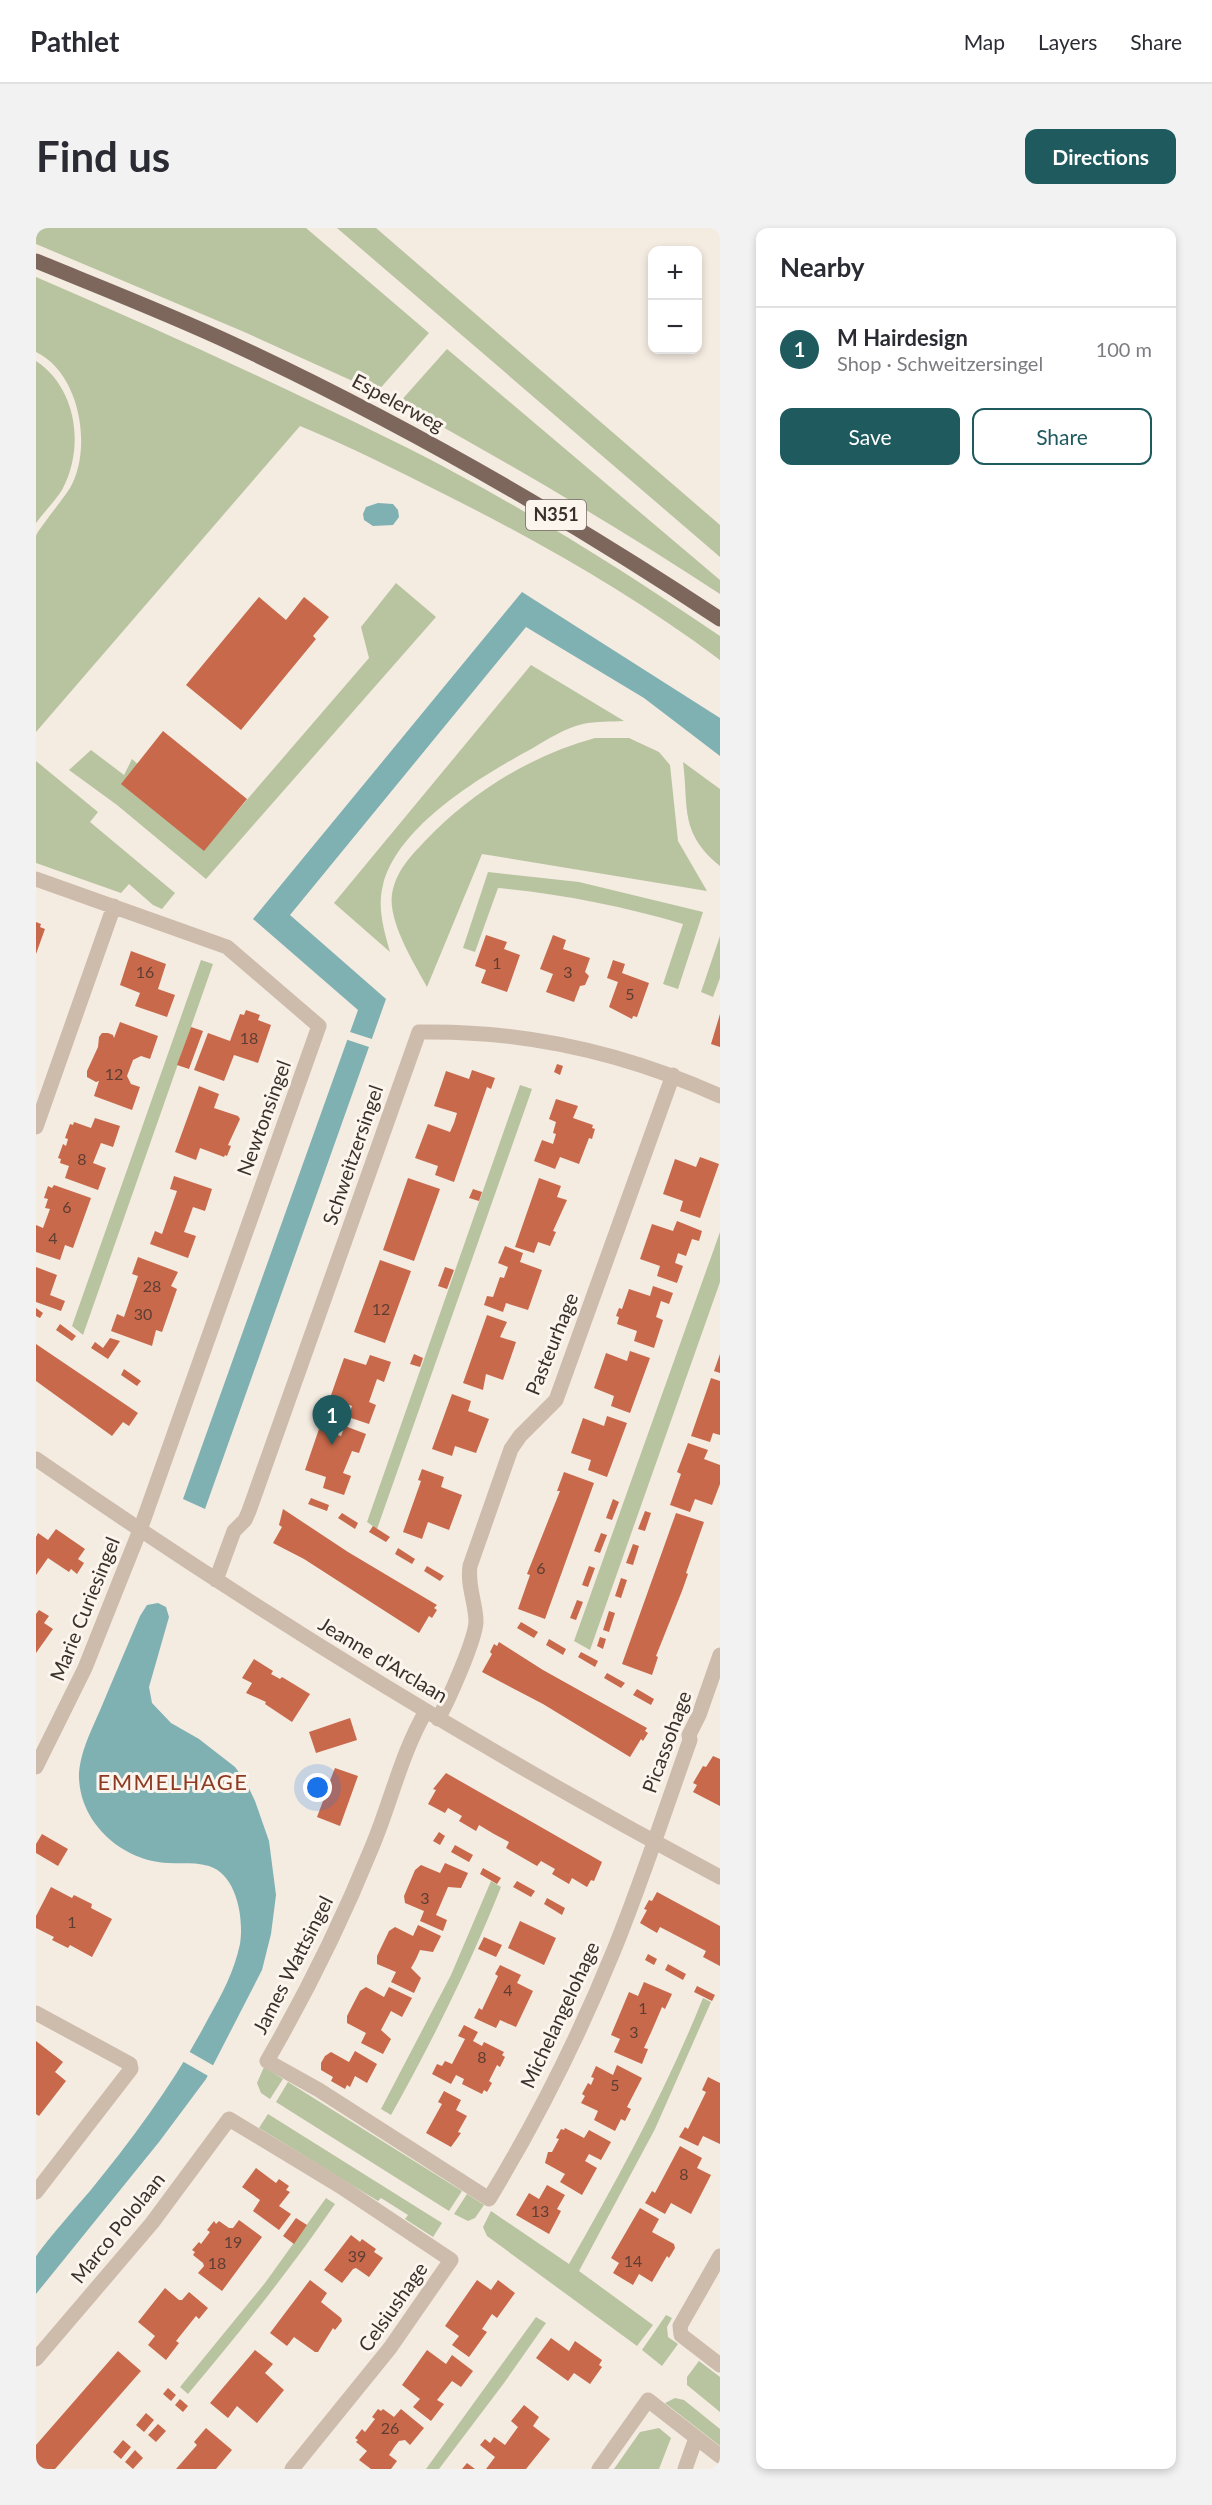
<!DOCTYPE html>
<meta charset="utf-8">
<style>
:root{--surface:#fff;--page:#f2f2f3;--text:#2b2b33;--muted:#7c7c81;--line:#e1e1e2;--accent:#1f5a5e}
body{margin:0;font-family:Lato,sans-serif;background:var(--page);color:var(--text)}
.controls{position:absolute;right:18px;top:18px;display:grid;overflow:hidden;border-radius:12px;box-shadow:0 3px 9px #0003}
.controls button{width:54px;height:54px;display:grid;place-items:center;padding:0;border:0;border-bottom:2px solid var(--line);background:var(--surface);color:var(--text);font:30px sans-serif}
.you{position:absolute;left:282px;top:1560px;width:21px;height:21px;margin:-15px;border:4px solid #fff;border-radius:50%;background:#1a73e8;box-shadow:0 0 0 9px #1a73e833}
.badge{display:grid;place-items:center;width:39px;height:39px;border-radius:50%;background:var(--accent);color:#fff;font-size:20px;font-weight:700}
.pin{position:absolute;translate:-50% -50px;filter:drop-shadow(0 2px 3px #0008)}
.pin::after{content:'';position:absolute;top:32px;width:21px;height:18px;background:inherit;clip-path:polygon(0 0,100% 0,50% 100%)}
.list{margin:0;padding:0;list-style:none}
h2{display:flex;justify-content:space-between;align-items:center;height:78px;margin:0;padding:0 24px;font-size:26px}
h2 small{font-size:20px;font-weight:400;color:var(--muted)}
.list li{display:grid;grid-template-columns:39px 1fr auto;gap:18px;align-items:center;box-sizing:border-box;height:84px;padding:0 24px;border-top:2px solid var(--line)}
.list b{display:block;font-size:22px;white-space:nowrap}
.list p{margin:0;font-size:20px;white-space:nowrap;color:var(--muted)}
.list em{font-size:20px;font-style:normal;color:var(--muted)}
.actions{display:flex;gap:12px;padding:18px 24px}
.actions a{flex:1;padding:14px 0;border:2px solid var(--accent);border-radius:12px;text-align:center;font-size:21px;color:var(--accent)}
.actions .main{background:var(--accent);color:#fff}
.map{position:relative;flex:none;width:684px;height:2241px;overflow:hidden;border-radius:12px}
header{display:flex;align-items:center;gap:36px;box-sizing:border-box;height:84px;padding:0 30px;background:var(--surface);border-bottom:2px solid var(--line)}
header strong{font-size:28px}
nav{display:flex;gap:33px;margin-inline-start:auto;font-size:21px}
.intro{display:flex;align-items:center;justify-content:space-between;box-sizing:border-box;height:144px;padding:0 36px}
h1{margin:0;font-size:42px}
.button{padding:15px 27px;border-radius:12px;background:var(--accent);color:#fff;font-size:21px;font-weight:700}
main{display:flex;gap:36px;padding:0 36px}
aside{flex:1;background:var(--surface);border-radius:12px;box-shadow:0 3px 9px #0003}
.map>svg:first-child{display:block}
.green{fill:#b8c4a0}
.water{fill:#7fb0b2}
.pier{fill:#f4ebe1}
.building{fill:#c8694b}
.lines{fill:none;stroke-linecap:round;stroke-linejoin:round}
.street{stroke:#cdbbac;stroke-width:15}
.primary{stroke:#7d675c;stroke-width:15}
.labels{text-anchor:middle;stroke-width:6;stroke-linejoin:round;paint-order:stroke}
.number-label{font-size:16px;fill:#5e3e33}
.shield{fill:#fbf5ee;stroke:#756b66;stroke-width:1.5}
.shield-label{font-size:18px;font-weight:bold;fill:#3b302b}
.street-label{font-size:20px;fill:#3b302b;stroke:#fbf5ee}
.quarter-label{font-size:22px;letter-spacing:1.5px;fill:#8c3b22;stroke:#fbf5ee}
</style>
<header>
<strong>Pathlet</strong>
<nav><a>Map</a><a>Layers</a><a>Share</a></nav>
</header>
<div class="intro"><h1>Find us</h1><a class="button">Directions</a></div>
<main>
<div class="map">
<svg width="684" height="2241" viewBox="0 0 684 2241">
<rect width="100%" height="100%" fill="#f4ebe1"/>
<path class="green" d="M0 0H270L393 105 341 164 206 103 0 16Z
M301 0H340L684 297V329Z
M0 49C96 90 191 133 285 178 331 200 378 222 423 247 512 295 597 349 681 406L684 408V432C597 367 504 314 408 266 360 242 313 218 264 198L0 504C0 457 0 410 0 363 0 346 0 325 0 308 1 303 28 270 34 260 57 220 44 145 0 124Z
M411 121 684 352V366C580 298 473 235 363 175Z
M0 133C41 160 49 220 26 262 19 273 8 284 0 295Z
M360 355 400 389 170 651 81 577 33 542 55 522 88 547 96 531 164 591 172 617 333 430 325 399Z
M495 437 588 493C575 494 560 493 547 496 529 500 512 511 497 520 447 547 362 597 347 657 341 680 348 702 354 724L298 675Z
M559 510H593L623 524 634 537 642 613 671 663 446 626 391 759C378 735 352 694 356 666 360 643 374 629 389 613 436 564 494 528 559 510Z
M0 533 62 584 54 594 139 665 126 681 117 677 93 656 85 665 0 635Z
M647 534 684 561V638C643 604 653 580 647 534Z
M452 644 543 654 667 684 642 761 627 756 647 696C586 678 525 666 462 660L439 724 427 720Z
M684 708V750L677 769 665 764Z
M165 732 177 736 47 1107 36 1098Z
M484 857 496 861 341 1301 331 1294Z
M684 1004V1054L554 1422 538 1413Z
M455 1653 465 1659C433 1739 397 1812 355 1887L345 1881 415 1747Z
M667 1770 675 1774 619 1901 543 2043 617 2097 601 2118 451 2008 447 1999 455 1983 533 2036C583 1949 630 1862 667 1770Z
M228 1839 247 1851 234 1871 225 1865 221 1855Z
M252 1854 426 1963 413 1983 240 1874Z
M232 1886 406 1995 397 2009 369 1991 372 1987 345 1970 342 1973 223 1900Z
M431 1966 448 1977 439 1990 432 1993 418 1986Z
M290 1970 299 1976C254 2042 204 2104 152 2166L144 2159 229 2055Z
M630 2087 636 2090 631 2099 632 2109 642 2116 626 2138 606 2122Z
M500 2089 510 2095 468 2155 403 2241H390Z
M663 2133 684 2149V2184L651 2157V2149Z
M639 2170 648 2172 684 2201V2218L629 2175Z
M623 2200 635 2210 623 2241H578L604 2204Z"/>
<path class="water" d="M342 275 357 276 362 282 363 289 357 297 337 298 328 292 327 286 330 279Z
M486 364 684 490V528L608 470 490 399 254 687 350 771 169 1281 147 1271 322 782 217 691Z
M122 1375 130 1379 133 1389 113 1459 116 1475 135 1495 163 1511 199 1539 210 1554 219 1573 233 1613 240 1667 235 1706 226 1742 170 1851 123 1914 0 2066C0 2055 0 2040 0 2029 2 2023 46 1972 54 1963 98 1909 140 1852 172 1791 186 1766 198 1744 204 1716 208 1690 201 1647 173 1638 159 1634 146 1636 132 1635 87 1633 44 1596 43 1549 43 1526 56 1501 65 1480 78 1449 91 1418 104 1388L111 1377Z"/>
<path class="pier" d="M311 803 339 812 336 820 309 811Z
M152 1823 180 1839 174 1849 146 1833Z"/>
<path class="building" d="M223 369 250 392 268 369 293 389 277 408 280 411 205 502 150 457Z
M127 503 211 571 168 623 85 556Z
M0 694 5 696 4 699 9 701 0 726Z
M450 707 471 714 468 721 484 727 471 764 445 755 450 742 439 738Z
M517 707 530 712 527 721 554 730 549 744 553 748 549 757 544 758 538 774 510 764 517 746 504 741Z
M95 723 130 736 122 761 139 767 131 789 99 778 104 765 84 757Z
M577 732 589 736 586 745 613 755 601 789 597 788 596 791 573 779 582 754 571 750Z
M210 782 224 787 222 792 235 797 222 835 198 827 188 853 158 842 172 805 194 813 204 786 208 787Z
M684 786V819L675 816Z
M84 794 122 808 114 831 105 828 97 832 91 848 95 856 104 859 96 882 58 868 63 853 60 854 51 849V843L62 819 63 809 66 805H72L77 807 78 810Z
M155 799 167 803 153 841 141 837Z
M521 836 527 838 524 847 518 844Z
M436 842 459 850 455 861 451 859 418 954 399 947 402 938 379 930 392 896 414 904 418 895 421 885 398 878 410 843 433 851Z
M163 858 183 866 178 880 202 888 204 891 192 917 195 918 191 928 189 927 188 929 164 920 160 932 139 924Z
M520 871 542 878 537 890 557 897 556 900 559 901 556 911 553 910 543 936 524 929 519 941 498 933 506 912 517 916 520 906 517 905 520 894 513 891Z
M59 890 84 898 77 919 65 915 57 935 70 940 62 962 29 950 33 938 24 935 25 931 22 930 27 916 30 918 32 911 29 910 34 896 37 897 38 894 55 900Z
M664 929 683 936 664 990 644 983 647 973 627 966 639 931 660 939Z
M138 948 176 961 169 983 157 979 148 1004 160 1008 152 1030 114 1016 119 1003 126 1006 141 963 134 961Z
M372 950 404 961 378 1033 347 1022Z
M503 950 525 958 521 969 531 972 517 1003 520 1004 514 1018 502 1014 498 1025 479 1019Z
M18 957 55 970 37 1020 29 1017 24 1032 0 1024V997L7 1000 14 981 9 980 12 971 8 970 12 958 16 960Z
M437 961 446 964 443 973 433 970Z
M641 993 666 1003 663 1013 656 1011 650 1028 642 1025 639 1035 647 1038 641 1055 621 1048 624 1038 604 1031 616 996 637 1003Z
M469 1018 487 1025 484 1034 506 1042 492 1082 470 1075 467 1084 448 1077 451 1068 457 1069 464 1049 468 1050 472 1039 462 1035Z
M102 1029 142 1044 135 1058 141 1061 126 1104 120 1102 116 1118 75 1103 81 1086 88 1089 102 1048 96 1046Z
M344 1032 375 1043 349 1115 318 1104Z
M0 1039 21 1047 14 1067 29 1073 25 1083 0 1074Z
M409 1039 418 1042 411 1061 402 1058Z
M617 1058 637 1065 633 1076 625 1073 620 1089 627 1092 618 1120 598 1113 601 1103 581 1096 583 1089 580 1088 583 1080 586 1081 593 1061 614 1068Z
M0 1080 7 1085 4 1090 0 1088Z
M451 1087 471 1094 464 1109 480 1114 467 1152 450 1146 447 1162 427 1155Z
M24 1096 40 1108 36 1113 20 1102Z
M74 1110 84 1113 72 1131 55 1120 59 1114 67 1120Z
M0 1116 102 1185 93 1198 87 1194 76 1208 0 1153Z
M594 1123 614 1130 594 1185 575 1178 578 1168 558 1160 570 1125 591 1133Z
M378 1126 387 1130 384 1139 374 1136Z
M684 1126V1145L678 1143Z
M334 1127 355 1134 348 1154 341 1151 333 1174 340 1177 333 1196 312 1189 316 1178 294 1170 308 1130 330 1137Z
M88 1141 105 1153 101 1158 85 1147Z
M675 1150 684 1153V1207L677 1205 674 1214 655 1208Z
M416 1166 435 1173 432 1183 453 1191 440 1225 419 1218 416 1228 396 1221Z
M571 1188 591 1195 571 1249 552 1242 555 1232 535 1225 547 1190 568 1198Z
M309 1198 330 1206 323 1225 316 1223 307 1245 315 1248 308 1267 287 1260 290 1249 269 1242 283 1201 305 1208Z
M652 1215 672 1222 668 1231 684 1237V1256L676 1277 659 1271 654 1284 634 1277 645 1246 641 1244Z
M386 1241 408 1249 405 1259 426 1267 413 1302 392 1294 386 1311 367 1304 385 1253 382 1252Z
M528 1244 558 1255 509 1391 482 1381 494 1347 491 1346 524 1263H521Z
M275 1270 293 1277 291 1283 272 1276Z
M577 1271 583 1274 576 1292 570 1290Z
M247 1281 312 1324 401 1377 398 1380 401 1382 396 1390 393 1388 383 1405 268 1331 237 1315 246 1299 243 1297Z
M609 1283 615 1285 609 1303 602 1301Z
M306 1285 322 1295 319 1301 302 1290Z
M640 1285 668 1294 650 1345 652 1346 646 1363 620 1428 622 1429 616 1447 586 1436Z
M337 1298 354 1309 350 1314 333 1304Z
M20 1301 49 1321 42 1331 48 1335 41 1346 35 1341 33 1344 12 1330 0 1347V1309L2 1305 12 1312Z
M565 1305 571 1307 564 1325 558 1323Z
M597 1316 603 1318 597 1337 590 1335Z
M362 1320 379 1331 376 1336 359 1326Z
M391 1338 408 1348 404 1353 388 1343Z
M553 1338 559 1340 552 1359 546 1357Z
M585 1350 591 1352 585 1370 579 1368Z
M541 1372 547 1374 540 1392 534 1390Z
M3 1382 13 1388 8 1395 17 1401 0 1425V1386Z
M573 1383 579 1385 573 1404 567 1402Z
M485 1394 502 1404 498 1410 481 1400Z
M564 1409 570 1411 567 1421 561 1418Z
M513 1411 530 1421 527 1427 510 1417Z
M463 1414 507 1442 611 1500 609 1503 612 1505 607 1513 605 1511 594 1529 507 1476 446 1444 456 1426 454 1424 458 1416 461 1418Z
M545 1424 562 1433 559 1439 542 1429Z
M218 1431 237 1443 235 1446 244 1451 246 1449 274 1466 256 1494 229 1476 230 1474 210 1465 216 1455 206 1450Z
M571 1445 589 1455 585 1460 568 1450Z
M601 1461 618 1471 615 1477 597 1467Z
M314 1490 321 1512 280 1525 273 1504Z
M677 1528 684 1531V1578L657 1564 661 1557 657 1555 667 1538 670 1539Z
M299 1540 322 1548 304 1598 281 1589 287 1573 280 1571 287 1553 293 1555Z
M410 1545 566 1634 558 1653 555 1652 551 1659 536 1650 533 1656 516 1646 519 1641 505 1633 501 1638 470 1620 473 1614 458 1606 443 1597 440 1603 423 1593 426 1588 412 1580 409 1585 392 1576 400 1562 397 1561Z
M403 1604 409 1608 404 1617 397 1613Z
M6 1606 32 1621 22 1638 0 1625V1616Z
M419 1617 437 1627 433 1634 415 1624Z
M409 1635 432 1645 425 1660 412 1659 400 1687 411 1692 407 1703 384 1693 388 1683 369 1675 368 1668 379 1642 385 1637 404 1645Z
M447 1640 465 1650 461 1656 444 1646Z
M481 1653 499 1663 495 1669 477 1659Z
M15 1659 36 1670 38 1667 56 1676 55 1680 76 1691 56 1729 34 1717 32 1720 16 1712 18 1709 0 1700V1688Z
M621 1664 684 1698V1738L667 1729 670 1723 624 1699 621 1705 604 1695 611 1682 608 1681 613 1672 616 1673Z
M511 1670 529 1680 526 1687 508 1676Z
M484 1693 520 1710 508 1737 472 1720Z
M382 1697 405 1708 397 1724 384 1722 380 1731 375 1740 385 1750 378 1765 355 1754 360 1744 341 1736V1728L353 1703 359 1699 377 1708Z
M448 1709 466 1717 460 1729 442 1721Z
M612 1726 621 1731 618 1737 609 1732Z
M632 1736 650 1746 647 1752 629 1742Z
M464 1737 485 1747 481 1755 497 1763 480 1799 464 1792 460 1800 438 1790 443 1780 446 1782 462 1748 459 1746Z
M608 1754 636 1766 629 1781 626 1779 617 1800 608 1820 612 1821 606 1836 578 1824 584 1811 575 1807 593 1764 602 1768Z
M661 1758 679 1767 676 1773 658 1764Z
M330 1759 348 1769 353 1759 376 1770 366 1789 355 1783 345 1802 355 1811 347 1826 325 1815 330 1805 311 1795V1788L324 1763Z
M428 1797 442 1804 437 1813 446 1818 448 1814 468 1824 466 1827 469 1829 464 1839 461 1837 453 1853 456 1855 451 1864 448 1862 446 1866 426 1856 428 1851 420 1847 415 1856 396 1846 401 1836 406 1838 409 1833 416 1836 429 1811 422 1808Z
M0 1813 27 1834 19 1844 30 1853 3 1888 0 1886Z
M319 1823 341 1836 331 1855 319 1848 314 1859 311 1857 309 1861 295 1853 297 1849 285 1842V1835L289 1828 295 1824 313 1834Z
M581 1837 606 1850 591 1879 595 1881 589 1893 585 1891 579 1903 558 1892 562 1883 545 1875 549 1868 546 1866 552 1855 555 1857 558 1850 555 1849 560 1838 577 1847Z
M672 1849 684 1855V1916L667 1908 662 1918 643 1909 649 1899 652 1901 670 1864 666 1862Z
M408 1863 425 1872 420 1882 431 1888 422 1904 425 1905 415 1919 390 1905 406 1876 402 1874Z
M529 1900 548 1910 553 1902 575 1914 565 1932 553 1926 549 1933 561 1940 546 1967 524 1954 529 1946 509 1935 512 1924H516L523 1911 520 1910 525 1901 528 1902Z
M644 1918 666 1930 661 1940 675 1947 655 1986 635 1975 629 1986 609 1975 616 1963 619 1965Z
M220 1940 240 1955 243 1951 253 1958 250 1962 254 1964 243 1978 255 1986 243 2002 217 1983 224 1972 206 1959Z
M511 1957 529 1967 521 1981 525 1983 513 2006 480 1987 493 1965 503 1971Z
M604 1980 623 1991 616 2004 638 2016 639 2020 633 2030 631 2028 616 2054 603 2046 597 2057 577 2045 583 2035 575 2030Z
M260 1990 271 1997 258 2016 247 2008Z
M203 1992 226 2009 186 2063 162 2045 168 2038 167 2035 157 2027 159 2024 156 2022 163 2014 165 2016 174 2004 171 2002 178 1993 180 1996 183 1993 193 2000H197Z
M315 2007 324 2014 326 2011 340 2021 338 2024 347 2030 333 2049 320 2040 317 2041 306 2055 288 2042Z
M274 2052 291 2065 285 2074 305 2090 306 2093 299 2102 297 2100 282 2124H279L258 2109 251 2118 234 2105Z
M441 2052 455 2062 462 2052 479 2065 461 2090 456 2086 446 2101 451 2104 433 2129 416 2117 423 2108 409 2098Z
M129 2060 143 2072H146L153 2064 172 2080 163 2091 160 2088 140 2113 143 2115 130 2132 112 2117 119 2108 102 2094Z
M515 2110 533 2123 539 2113 566 2132 563 2137 566 2139 554 2156 538 2145 532 2153 500 2130Z
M219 2122 237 2136 229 2145 248 2162 221 2195 201 2178 192 2190 174 2175Z
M391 2122 410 2136 416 2127 437 2143 425 2159 416 2153 401 2172 408 2176 395 2193 377 2179 384 2171 366 2157Z
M82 2123 105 2143 19 2241H0V2217Z
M132 2160 140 2167 135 2173 127 2166Z
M144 2171 152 2178 147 2184 139 2177Z
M488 2177 503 2189 497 2198 514 2211 490 2241H450L459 2229 444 2217 449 2211 454 2215 458 2209 469 2217 482 2199 475 2193Z
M342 2181 345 2183 347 2181 358 2189 365 2181 388 2200 374 2217 369 2212 363 2213 359 2218 353 2227 361 2233 355 2241H335L323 2232 331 2223 320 2214 322 2212 319 2210 326 2201 329 2204 339 2191 336 2189Z
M110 2185 118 2192 108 2204 100 2197Z
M122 2196 130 2203 120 2214 112 2207Z
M170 2200 196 2222 180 2241H140L161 2217 158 2214Z
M87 2212 95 2219 85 2231 77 2224Z
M99 2222 107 2230 97 2241 89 2234Z
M431 2235 439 2241H426Z"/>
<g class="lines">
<path class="street" d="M0 651 191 719 283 798 104 1302 49 1440 0 1539
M0 899 78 678
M0 1231C220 1383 448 1524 684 1649
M180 1352 198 1303 209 1292 213 1283 383 804C487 802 589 825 684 868
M390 1483C365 1526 355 1574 336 1619 306 1693 271 1764 231 1833L283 1862 453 1971C501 1892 543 1808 578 1722 606 1653 629 1582 654 1512L653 1507 663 1487 684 1427
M402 1491C412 1473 439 1413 440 1394 440 1375 431 1358 434 1338L475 1221 484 1208 520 1172 637 847
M0 1785 94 1836 95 1841 0 1964
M684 2028 644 2098 645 2107 684 2137
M0 2131 116 1995 193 1891 304 1958 415 2032 354 2120 256 2241
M563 2241 612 2172 684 2228
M649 2241 660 2210"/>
<path class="primary" d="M0 33C66 60 133 86 197 116 367 195 528 288 684 391"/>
</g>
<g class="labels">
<g class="number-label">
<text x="461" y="741">1</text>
<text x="109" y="750">16</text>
<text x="532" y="750">3</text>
<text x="594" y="772">5</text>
<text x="213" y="816">18</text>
<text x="78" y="852">12</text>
<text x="46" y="937">8</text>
<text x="31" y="985">6</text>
<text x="17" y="1016">4</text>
<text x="116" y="1064">28</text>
<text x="345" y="1087">12</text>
<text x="107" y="1092">30</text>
<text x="505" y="1346">6</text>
<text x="389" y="1676">3</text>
<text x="36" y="1700">1</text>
<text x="472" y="1768">4</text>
<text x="607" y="1786">1</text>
<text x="598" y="1810">3</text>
<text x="446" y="1835">8</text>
<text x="579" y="1863">5</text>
<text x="648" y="1952">8</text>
<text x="504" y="1989">13</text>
<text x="197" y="2020">19</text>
<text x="321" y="2034">39</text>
<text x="597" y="2039">14</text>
<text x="181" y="2041">18</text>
<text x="354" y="2206">26</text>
</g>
<rect class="shield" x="490" y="272" width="60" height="30" rx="4.5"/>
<g class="shield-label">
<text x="520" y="293">N351</text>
</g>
<g class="street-label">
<text transform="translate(362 175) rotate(28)" y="7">Espelerweg</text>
<text transform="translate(228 890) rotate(-70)" y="7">Newtonsingel</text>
<text transform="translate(317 927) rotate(-71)" y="7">Schweitzersingel</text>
<text transform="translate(516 1116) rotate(-68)" y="7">Pasteurhage</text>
<text transform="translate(49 1381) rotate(-68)" y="7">Marie Curiesingel</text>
<text transform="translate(347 1432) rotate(31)" y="7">Jeanne d'Arclaan</text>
<text transform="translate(631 1514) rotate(-70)" y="7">Picassohage</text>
<text transform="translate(257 1737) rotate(-63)" y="7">James Wattsingel</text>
<text transform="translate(524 1787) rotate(-65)" y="7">Michelangelohage</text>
<text transform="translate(82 2000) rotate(-51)" y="7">Marco Pololaan</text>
<text transform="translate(357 2079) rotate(-55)" y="7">Celsiushage</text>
</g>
<g class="quarter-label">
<text x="137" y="1562">EMMELHAGE</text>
</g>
</g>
</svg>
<div class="controls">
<button>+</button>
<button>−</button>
</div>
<div class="you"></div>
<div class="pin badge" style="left:296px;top:1217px">1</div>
</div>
<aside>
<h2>Nearby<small></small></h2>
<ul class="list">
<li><span class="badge">1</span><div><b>M Hairdesign</b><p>Shop · Schweitzersingel</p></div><em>100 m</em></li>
</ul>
<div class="actions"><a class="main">Save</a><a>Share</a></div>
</aside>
</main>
